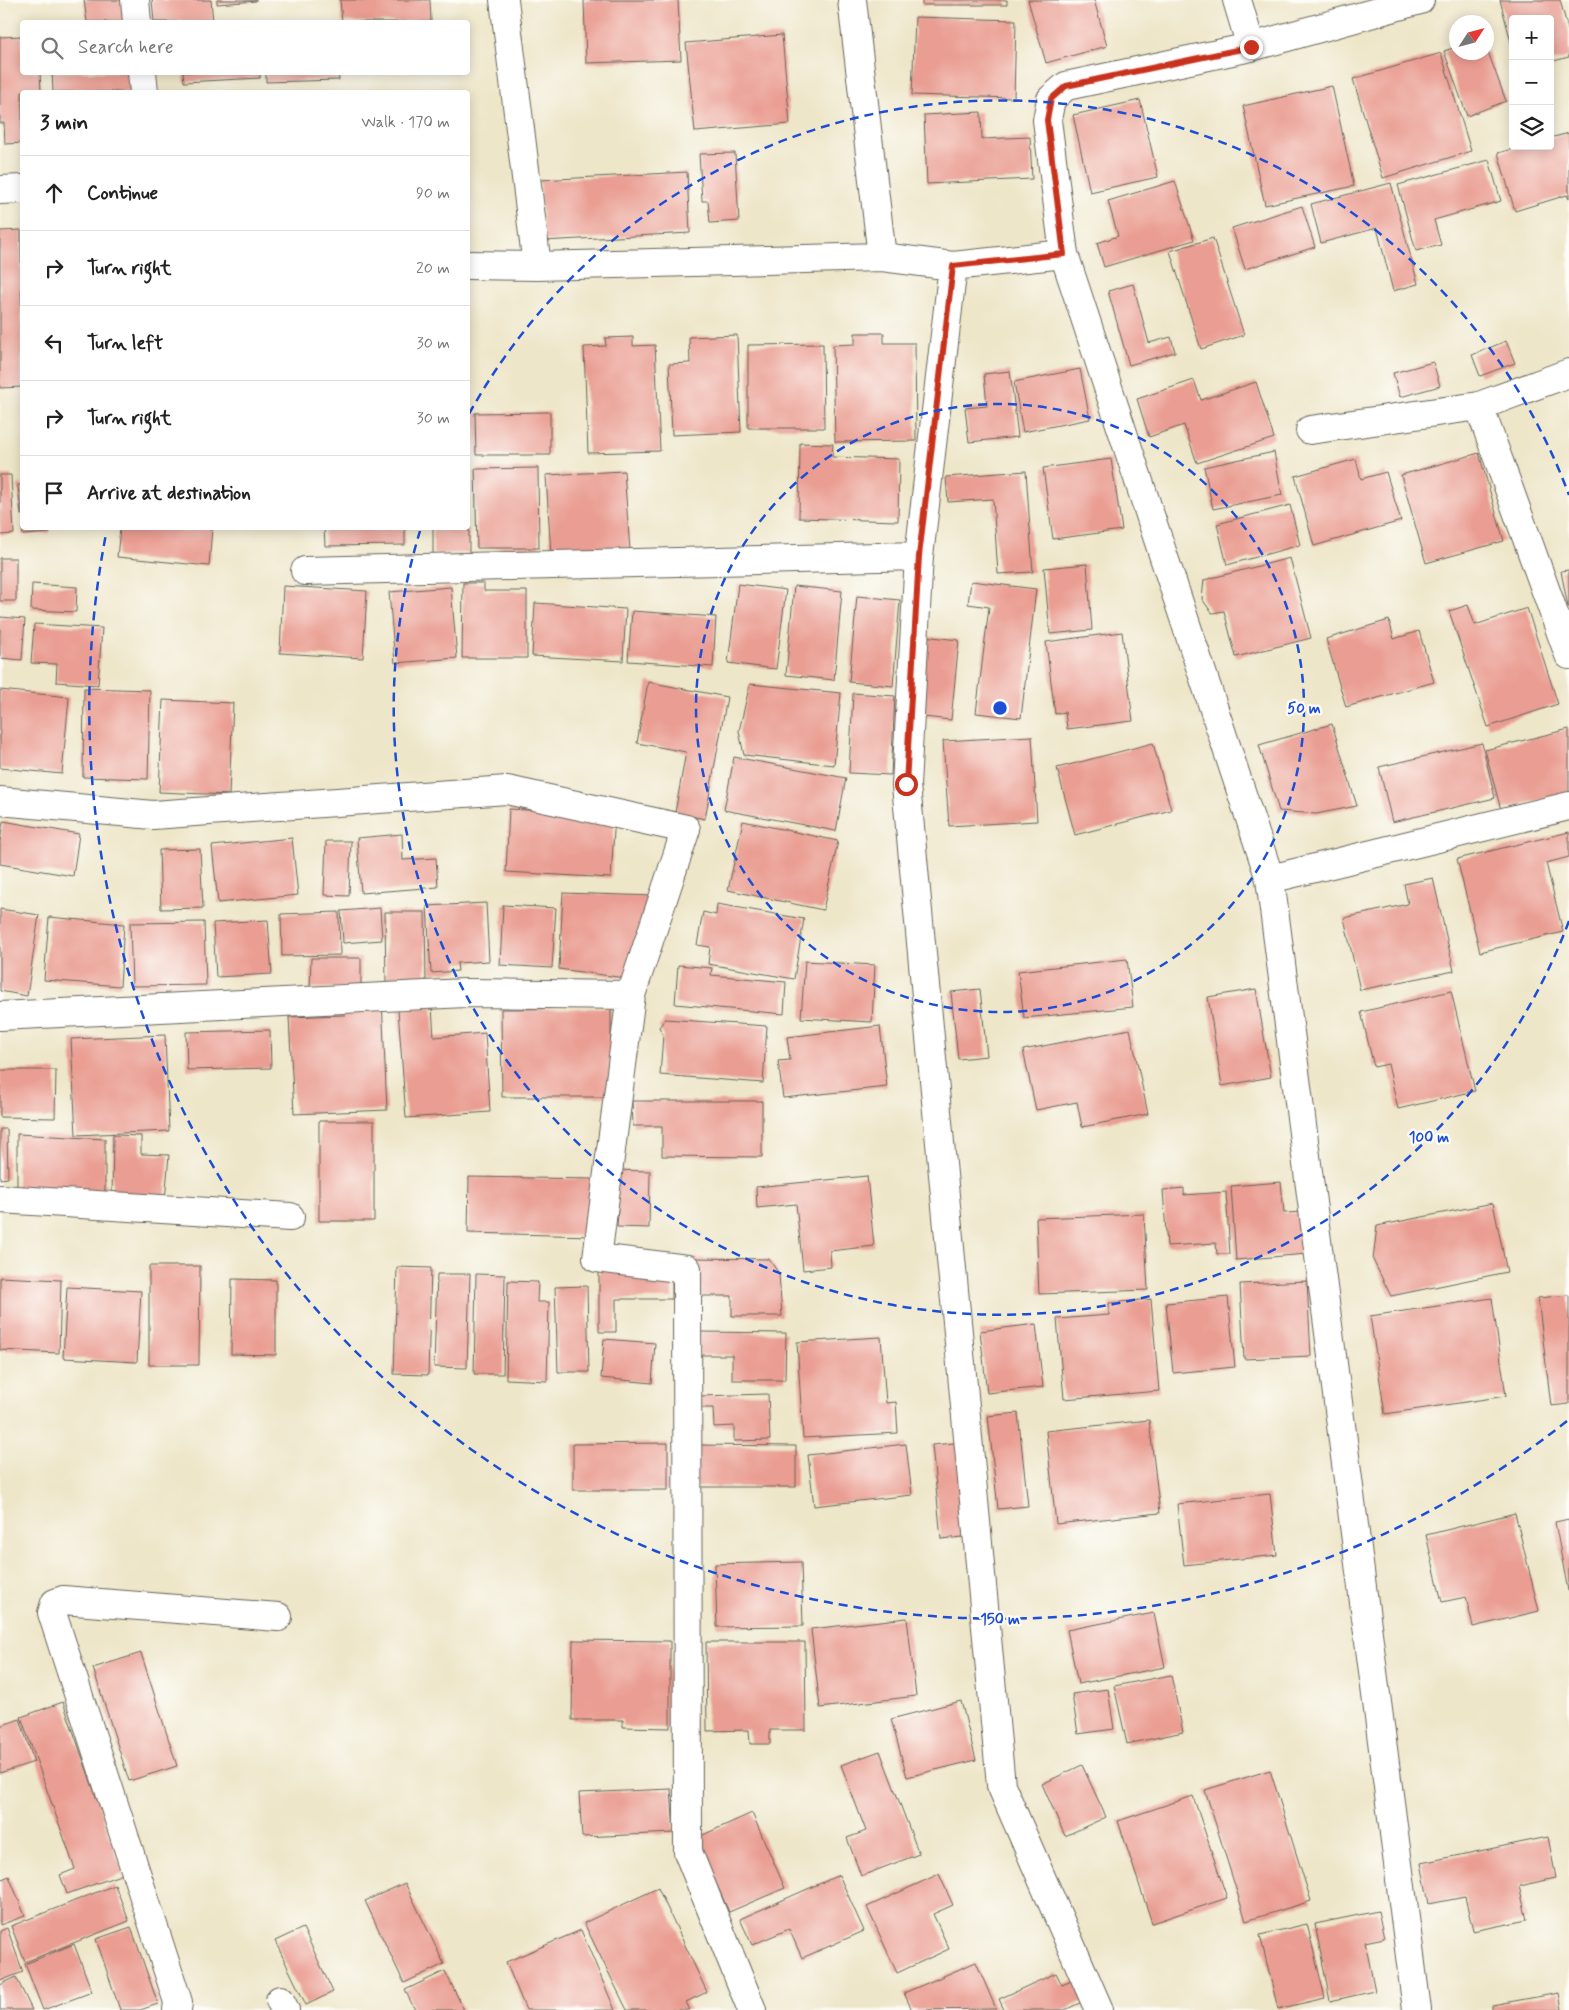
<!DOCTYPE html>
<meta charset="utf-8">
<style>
:root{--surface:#fff;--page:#f2f2f2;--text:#222;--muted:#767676;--line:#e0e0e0}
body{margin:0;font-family:Mynerve,sans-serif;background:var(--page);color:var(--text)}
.controls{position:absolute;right:15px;top:15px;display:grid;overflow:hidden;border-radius:5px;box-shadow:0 2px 12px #0003}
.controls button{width:45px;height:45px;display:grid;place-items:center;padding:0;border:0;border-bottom:1px solid var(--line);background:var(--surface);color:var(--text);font:25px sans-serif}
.compass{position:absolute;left:1449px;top:15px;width:45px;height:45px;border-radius:50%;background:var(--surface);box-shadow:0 2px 12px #0003;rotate:54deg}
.stop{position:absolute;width:15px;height:15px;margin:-11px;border:4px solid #c8321e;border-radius:50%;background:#fff}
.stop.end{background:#c8321e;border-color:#fff;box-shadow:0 1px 5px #0008}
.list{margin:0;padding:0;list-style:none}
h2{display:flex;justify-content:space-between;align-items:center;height:65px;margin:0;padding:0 20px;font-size:21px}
h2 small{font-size:16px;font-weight:400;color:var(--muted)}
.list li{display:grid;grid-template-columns:32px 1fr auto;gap:15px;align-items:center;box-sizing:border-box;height:75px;padding:0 20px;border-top:1px solid var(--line)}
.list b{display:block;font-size:19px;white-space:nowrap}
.list em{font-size:16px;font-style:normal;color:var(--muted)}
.icon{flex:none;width:28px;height:28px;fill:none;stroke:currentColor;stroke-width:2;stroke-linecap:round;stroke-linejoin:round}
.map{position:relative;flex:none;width:1569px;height:2010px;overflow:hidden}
.search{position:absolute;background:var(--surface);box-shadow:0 2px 12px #0003;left:20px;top:20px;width:450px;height:55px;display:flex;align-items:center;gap:12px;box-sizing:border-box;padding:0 18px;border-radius:5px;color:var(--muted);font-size:19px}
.panel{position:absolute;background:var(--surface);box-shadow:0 2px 12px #0003;left:20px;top:90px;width:450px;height:440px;border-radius:5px}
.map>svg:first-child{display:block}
.building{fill:#ea9d92}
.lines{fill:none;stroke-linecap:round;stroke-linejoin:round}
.minor-casing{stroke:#666359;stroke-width:30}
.minor{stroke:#fff;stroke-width:28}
.route{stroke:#c8321e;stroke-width:6}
.ring{fill:none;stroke:#1d4ed8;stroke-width:2.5;stroke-dasharray:9 6}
.centre{fill:#1d4ed8;stroke:#fdfcf7;stroke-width:2.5}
.ring-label{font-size:15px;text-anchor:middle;font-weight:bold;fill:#1d4ed8;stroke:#fdfcf7;stroke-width:4.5;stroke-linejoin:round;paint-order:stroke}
</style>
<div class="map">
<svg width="1569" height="2010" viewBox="0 0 1569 2010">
<rect width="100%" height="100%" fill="#fdfcf7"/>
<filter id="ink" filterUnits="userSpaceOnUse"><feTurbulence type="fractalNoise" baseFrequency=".02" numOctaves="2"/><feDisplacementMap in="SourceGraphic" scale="10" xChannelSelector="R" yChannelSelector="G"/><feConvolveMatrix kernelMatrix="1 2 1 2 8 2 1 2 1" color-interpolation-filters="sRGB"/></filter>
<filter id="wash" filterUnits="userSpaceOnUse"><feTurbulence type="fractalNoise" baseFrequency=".0096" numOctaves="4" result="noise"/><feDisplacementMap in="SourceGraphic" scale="20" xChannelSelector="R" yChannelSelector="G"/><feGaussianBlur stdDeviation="1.12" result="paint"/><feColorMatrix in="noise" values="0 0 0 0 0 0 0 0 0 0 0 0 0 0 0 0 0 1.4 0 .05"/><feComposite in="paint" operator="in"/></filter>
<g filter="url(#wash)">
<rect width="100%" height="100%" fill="#eee6c9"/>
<g id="blocks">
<path class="building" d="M84 0H126L129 22H87Z
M152 0H211L213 22H154Z
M217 0H256V1L217 4Z
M340 0H430L431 22H342Z
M584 0H678L681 60 586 63Z
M922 0H1007V5H922Z
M1028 0H1094L1107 46 1046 63Z
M1500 0H1560L1569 33V57L1550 62V19H1513L1512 46Z
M915 17 1016 20 1014 98 912 95Z
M782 35 790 124 695 132 686 43Z
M22 36V72H40L41 92H22V143L5 144 4 123H0V37Z
M1456 47V52H1486L1487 49 1506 101 1467 116 1444 51Z
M1441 53 1471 151 1383 178 1353 79Z
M52 72H129L130 92H53Z
M183 72H260V78L184 82Z
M266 72H338L339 80 266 82Z
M1332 86 1354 186 1265 205 1243 106Z
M1140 100 1158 177 1090 192 1073 115Z
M981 112 982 139 1030 137 1032 179 927 184 924 115Z
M1569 133V199L1567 195 1515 211 1498 153 1523 146H1550V138Z
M735 153 739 221 710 223 708 201H702L699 154Z
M1489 160 1501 201 1434 220 1441 245 1416 251 1398 185Z
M687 172 690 233 543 241 540 180Z
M1175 181 1194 240 1104 267 1097 243 1118 236 1108 201Z
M1391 183 1418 284 1393 291 1377 228 1321 243 1311 204Z
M1302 206 1315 247 1245 269 1232 228Z
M21 230 22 387 0 388V231Z
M1213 238 1244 335 1201 349 1170 251Z
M1133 284 1149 343 1171 337 1175 352 1129 365 1108 291Z
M855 333H884V343H915L916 441 835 442 833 345 855 344Z
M737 335 741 432 672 435 669 364 690 363 689 337Z
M633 337V346L655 345 660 451 588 453 584 347 606 346 605 338Z
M1506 341 1515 363 1480 376 1472 355Z
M823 344 824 428H748V345Z
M1433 362 1440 386 1400 397 1393 373Z
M1080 369 1090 419 1023 432 1014 382Z
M1010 371 1018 437 969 442 965 408 987 406 984 374Z
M1194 380 1201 400 1256 382 1274 438 1197 463 1184 425 1149 437 1137 399Z
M550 412V455H476L475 413Z
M800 443 833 444 832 457 899 459 898 521 799 518Z
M1274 452 1282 495 1213 509 1204 467Z
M1479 453 1504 541 1426 563 1401 475Z
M1111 459 1122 530 1053 539 1043 468Z
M1356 459 1361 479 1386 472 1401 521 1314 546 1295 476Z
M538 468 539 548H477L475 469Z
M624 471 630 550 551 555 546 475Z
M1026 471 1033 572 998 574 993 499 948 502 946 477Z
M0 475H11L14 534 0 535Z
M22 484V515H21L18 485Z
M1290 505 1300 545 1227 565 1217 524Z
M22 528H50V533L23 535Z
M120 528H212L209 566 117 557Z
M324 528H405V545L325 546Z
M433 528H469V553L433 554Z
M0 558H16V601H0Z
M1290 558 1311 638 1236 657 1224 611 1212 613 1202 599 1204 580Z
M1087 564 1092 630 1050 634 1044 568Z
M1569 570V607H1568L1561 571Z
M971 581 1036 589 1021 718 976 713 989 607 968 604Z
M463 583H484V591H527V658H462Z
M32 584 77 587 76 612 31 610Z
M738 584 786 590 776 669 728 663Z
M283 586 367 591 363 658 280 653Z
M794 586 842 591 834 680 786 675Z
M451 587 457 658 395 663 389 592Z
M857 596 900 600 893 686 849 682Z
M535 603 626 609 623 661 532 656Z
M1468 605 1475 625 1527 608 1558 704 1488 727 1449 611Z
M632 611 716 617 713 667 628 661Z
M0 617 25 619 22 660 0 658Z
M1389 620 1394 639 1419 631 1434 682 1346 707 1326 639Z
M34 624 102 628 98 685 56 682 57 664 31 663Z
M1122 632 1133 721 1067 729 1065 712 1055 714 1046 642Z
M923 636 959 640 951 720 915 716Z
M648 682 727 697 705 819 675 813 686 752 637 743Z
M750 684 841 693 834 765 744 755 739 731Z
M84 688 150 690 148 779 83 777Z
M0 690 69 697 62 774 0 768Z
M853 693 895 696 891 775 849 773Z
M163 700 233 703 229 795 159 792Z
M1332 724 1357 806 1316 814 1279 811 1259 745Z
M1569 729V792L1501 810 1485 750Z
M1032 736 1037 821 949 826 943 741Z
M1153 743 1171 810 1075 835 1057 768Z
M1482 743 1495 798 1392 822 1379 767Z
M734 757 846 778 836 831 724 810Z
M509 809 615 815 611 878 506 872Z
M3 821 79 834 73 876 0 864V843Z
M743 821 838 841 823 910 728 890Z
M1569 832V857L1546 863 1563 932 1480 952 1457 859Z
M402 834 403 860 436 858 438 887 361 893 357 838Z
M292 838 298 895 218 903 212 846Z
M326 841H351L349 896 324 895Z
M200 849 203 908 161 909 159 850Z
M1433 878 1454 971 1360 990 1344 918 1408 904 1404 884Z
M563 893 654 896 625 978 559 969Z
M486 903 489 961 457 963 458 971 431 973 427 906Z
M717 904 804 919 794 979 708 964 710 947 697 945 703 912 716 915Z
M503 905 556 908 552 968 500 965Z
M380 908 382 940 343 943 341 911Z
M0 909 39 915 27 996 0 991Z
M339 912 340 955 282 956 281 914Z
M385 912H425L426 985 386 986Z
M49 917 124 924 120 986 44 980Z
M268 920 272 974 216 977 213 923Z
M204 922 206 985 132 986 130 923Z
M311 958H361V988H310Z
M1127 959 1133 1007 1024 1018 1018 971Z
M805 961 875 965 872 1022 801 1018Z
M678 965 712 968 711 975 786 982 784 1014 675 1004Z
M980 989 987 1056 958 1059 951 992Z
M1256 989 1271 1077 1222 1086 1208 997Z
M1451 991 1475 1091 1398 1109 1388 1064 1374 1067 1361 1012Z
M382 999 387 1110 294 1114 289 1017 345 1015 344 1001Z
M432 1007 434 1037 485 1033 490 1112 406 1118 398 1009Z
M611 1008V1097H502L501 1009Z
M665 1019 767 1026 763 1083 660 1075 663 1035 659 1027Z
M880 1026 887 1087 783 1098 778 1061 790 1060 787 1037Z
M1130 1029 1148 1114 1082 1127 1077 1102 1036 1110 1023 1050Z
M270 1030 271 1068 187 1070 186 1032Z
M165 1035 169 1131 76 1135 71 1039Z
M0 1070H56L55 1118 0 1117Z
M632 1101H762V1157L662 1156V1126H633Z
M319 1121H374V1221H319Z
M0 1129H7L8 1178 0 1179Z
M17 1134 105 1139V1204L17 1198Z
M113 1135 141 1136V1154L169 1155 165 1201 112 1200Z
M613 1170 650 1171 649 1228 617 1227 618 1209H612Z
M867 1176 874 1246 830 1251 831 1267 803 1270 796 1204 757 1208 756 1187Z
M469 1177 595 1179 594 1236 468 1233Z
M1281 1182 1284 1213 1304 1212 1307 1254 1236 1260 1231 1186Z
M1184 1188V1195L1226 1192 1230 1254H1217L1216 1243 1167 1246 1163 1190Z
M1493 1203 1507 1272 1391 1296 1373 1260 1377 1226Z
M1144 1214 1148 1290 1039 1294 1036 1218Z
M694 1258 769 1259 779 1274 782 1316H732V1296H694Z
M149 1266H200L199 1365H149Z
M397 1267 431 1268 428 1375 394 1374Z
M599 1270 672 1271V1299H616V1332H599Z
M437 1274H470L467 1368 434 1367Z
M476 1274 505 1275 503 1374H474Z
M0 1277 61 1280 59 1353 0 1350Z
M232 1279 276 1280V1355L231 1354Z
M508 1281 538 1282 537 1302H549L547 1381 506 1379Z
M1307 1281 1311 1356 1244 1359 1240 1284Z
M587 1286 589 1372H558L555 1287Z
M67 1287 141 1291 137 1362 63 1358Z
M1569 1295V1404L1551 1406 1538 1298Z
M1228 1297 1235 1367 1173 1373 1166 1303Z
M1492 1298 1506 1396 1385 1414 1370 1316Z
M1151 1299 1159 1391 1064 1399 1057 1319 1109 1315V1303Z
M1036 1324 1043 1387 987 1393 980 1331Z
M699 1332 786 1333 785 1380H732V1355H699Z
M881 1337 886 1403 896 1402 898 1433 803 1438 797 1342Z
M604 1339 655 1343 652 1383 601 1378Z
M768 1394 770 1440 734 1441V1426L714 1427 713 1408H700V1396Z
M1018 1413 1028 1506 998 1509 988 1416Z
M1149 1420 1160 1513 1056 1524 1046 1431Z
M965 1442 974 1536 941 1539 932 1445Z
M668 1443V1490H573V1444Z
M906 1444 912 1495 814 1506 808 1455Z
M693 1445 796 1446V1487H693Z
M1270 1494 1277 1555 1184 1565 1177 1504Z
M1515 1513 1539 1611 1473 1627 1466 1597 1442 1602 1426 1535Z
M1569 1519V1591H1568L1555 1522Z
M801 1562 803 1626 717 1627 715 1564Z
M1154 1613 1165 1667 1078 1684 1067 1630Z
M907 1618 916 1696 820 1708 811 1629Z
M573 1640 670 1641V1728L623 1727V1720H572Z
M706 1642H805L806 1730H770V1744H750L749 1730 707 1731Z
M141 1653 177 1766 129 1781 93 1668Z
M1171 1675 1183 1732 1127 1744 1114 1686Z
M1108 1689 1114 1729 1078 1734 1072 1694Z
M961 1701 976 1760 907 1777 891 1719Z
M63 1702 123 1874 67 1894 60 1875 75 1869 21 1717Z
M20 1719 34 1762 0 1773V1726Z
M880 1751 919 1854 861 1876 847 1838 866 1831 841 1765Z
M1082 1765 1106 1817 1065 1836 1042 1784Z
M1270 1770 1311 1901 1246 1921 1205 1790Z
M671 1789 674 1833 582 1837 579 1793Z
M1193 1796 1227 1898 1152 1923 1118 1821Z
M752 1813 785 1888 729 1912 696 1838Z
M1548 1837 1556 1878 1519 1886 1527 1920 1473 1931 1465 1897 1429 1904 1421 1863Z
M939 1874 953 1905 933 1914 949 1949 897 1973 867 1907Z
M839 1875 864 1931 802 1958 789 1929 752 1945 740 1919Z
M9 1876 25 1916 0 1925V1880Z
M405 1883 444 1964 404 1983 365 1901Z
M115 1885 129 1921 25 1962 11 1926Z
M658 1888 707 1992 686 2002 690 2010H627L584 1923Z
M1378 1911 1384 1938 1365 1942 1375 1991 1330 2001 1315 1924Z
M1307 1924 1325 1998 1278 2009 1260 1935Z
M131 1927 158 2004 140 2010H120L96 1939Z
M7 1928 23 1972 0 1981V1931Z
M303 1928 333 1992 306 2005 275 1941Z
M581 1930 615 2010H526L506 1962Z
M74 1944 92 1992 43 2010 25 1964Z
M976 1962 996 2009 912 2010 904 1993Z
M445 1971 464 2010H415L405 1990Z
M1056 1973 1062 1985 1081 1977 1090 1998 1065 2010H1004L999 1999Z
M16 1977 32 2010H0V1985Z
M1559 1993 1562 2010H1492V2005Z"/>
</g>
</g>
<g filter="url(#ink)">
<use href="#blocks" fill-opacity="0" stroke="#666359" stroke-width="1"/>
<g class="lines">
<defs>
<path id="minor" d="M135 0 137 22
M504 0 537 266
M852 0 882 257
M1237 0 1251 47
M142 72 144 92
M0 190 22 189
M468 265 537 266 882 257 953 266 1064 254
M953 266 919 556 906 785 1001 1785 1099 2010
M1479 406 1569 655
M1310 430 1479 406 1569 373
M305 571 919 556
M0 801 153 815 507 790 686 829 631 995 597 1258 687 1269 688 1852 752 2010
M1270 879 1569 806
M0 1016 465 993 631 995
M0 1199 290 1217
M280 2000 285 2010
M177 2010 178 2002 52 1613 55 1603 63 1600 278 1617
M1417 2010 1270 879 1064 254 1047 120 1051 99 1066 86 1251 47 1420 0"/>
</defs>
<use href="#minor" class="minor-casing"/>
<use href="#minor" class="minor"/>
</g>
</g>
<g class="lines" filter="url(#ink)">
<path class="route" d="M906 784 919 556 953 266 1064 254 1047 120 1051 99 1066 86 1251 47"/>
</g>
<g class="ring">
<circle cx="1000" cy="708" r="304"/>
<path d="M1569 921A607 607 0 0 1 420 531M469 414A607 607 0 0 1 1569 495"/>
<path d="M1567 1421A911 911 0 0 1 106 534"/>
</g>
<circle cx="1000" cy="708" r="8" class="centre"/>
<g class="ring-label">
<text x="1304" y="713">50 m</text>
<text x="1429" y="1142">100 m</text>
<text x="1000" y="1624">150 m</text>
</g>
</svg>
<div class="controls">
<button>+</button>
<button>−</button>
<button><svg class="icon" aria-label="layers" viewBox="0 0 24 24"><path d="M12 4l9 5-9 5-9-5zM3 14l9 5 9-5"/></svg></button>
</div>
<svg class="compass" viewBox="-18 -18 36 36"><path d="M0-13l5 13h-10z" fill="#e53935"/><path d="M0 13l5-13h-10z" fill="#767676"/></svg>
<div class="stop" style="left:906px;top:784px"></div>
<div class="stop end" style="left:1251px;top:47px"></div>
<div class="search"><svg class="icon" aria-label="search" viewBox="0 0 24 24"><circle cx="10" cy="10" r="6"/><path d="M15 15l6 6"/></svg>Search here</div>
<section class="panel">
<h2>3 min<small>Walk · 170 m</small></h2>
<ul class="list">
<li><svg class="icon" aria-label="ahead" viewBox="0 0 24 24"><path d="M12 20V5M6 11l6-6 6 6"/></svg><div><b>Continue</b></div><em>90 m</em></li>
<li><svg class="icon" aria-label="right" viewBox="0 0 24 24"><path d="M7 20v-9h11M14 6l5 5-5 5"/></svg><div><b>Turn right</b></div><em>20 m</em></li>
<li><svg class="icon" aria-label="left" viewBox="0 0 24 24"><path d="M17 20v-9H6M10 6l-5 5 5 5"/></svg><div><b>Turn left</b></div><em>30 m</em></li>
<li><svg class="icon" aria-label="right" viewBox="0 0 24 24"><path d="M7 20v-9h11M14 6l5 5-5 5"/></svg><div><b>Turn right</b></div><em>30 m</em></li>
<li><svg class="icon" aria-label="arrive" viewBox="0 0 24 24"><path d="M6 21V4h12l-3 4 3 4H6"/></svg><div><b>Arrive at destination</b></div></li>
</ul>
</section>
</div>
